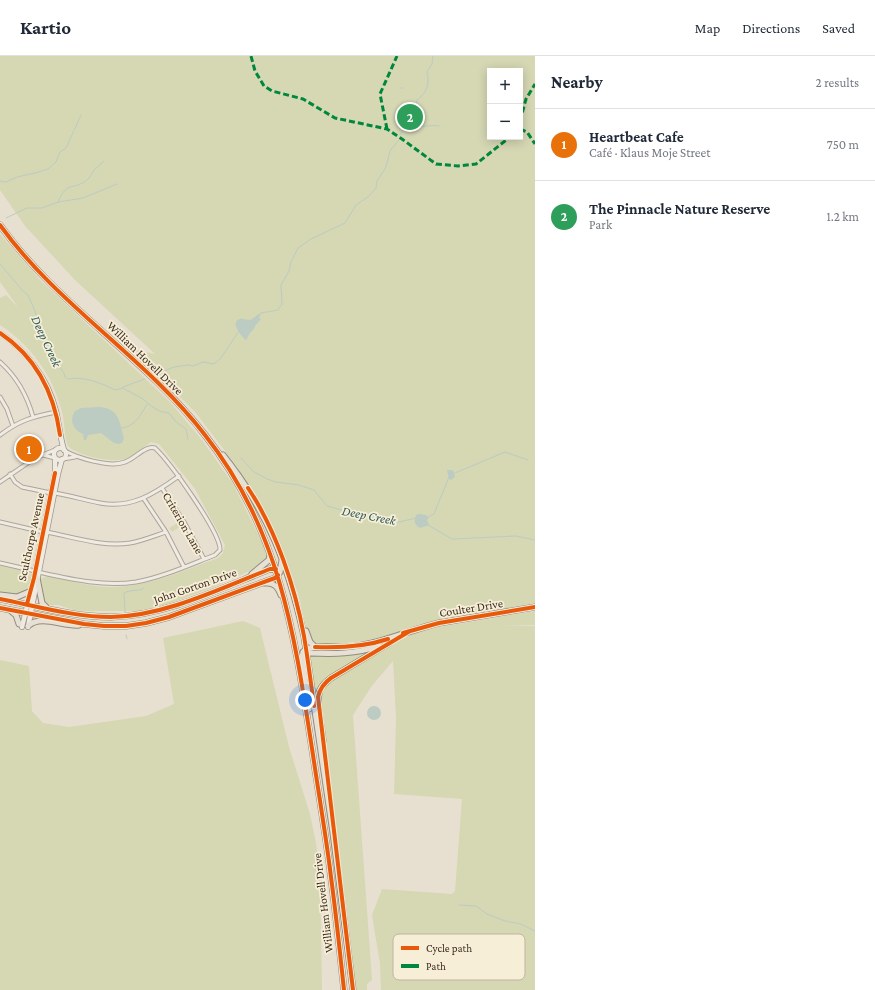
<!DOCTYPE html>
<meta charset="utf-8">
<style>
:root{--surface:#fff;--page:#f2f2f3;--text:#1f2937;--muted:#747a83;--line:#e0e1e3;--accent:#b45309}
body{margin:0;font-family:"Crimson Pro",serif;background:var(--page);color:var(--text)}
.controls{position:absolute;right:12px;top:12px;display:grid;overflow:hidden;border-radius:0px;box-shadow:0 2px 10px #0003}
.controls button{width:36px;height:36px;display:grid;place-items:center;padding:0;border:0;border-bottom:1px solid var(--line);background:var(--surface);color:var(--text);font:20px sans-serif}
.you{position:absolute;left:305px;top:644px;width:14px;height:14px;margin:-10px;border:3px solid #fff;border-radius:50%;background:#1a73e8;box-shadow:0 0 0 6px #1a73e833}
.badge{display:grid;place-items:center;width:26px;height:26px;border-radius:50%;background:var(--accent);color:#fff;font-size:13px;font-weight:700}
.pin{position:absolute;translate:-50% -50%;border:2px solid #fff;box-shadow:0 1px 4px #0006}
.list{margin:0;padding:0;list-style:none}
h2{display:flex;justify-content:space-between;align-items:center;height:52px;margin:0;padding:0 16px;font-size:17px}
h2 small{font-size:13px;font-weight:400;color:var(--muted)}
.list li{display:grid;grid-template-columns:26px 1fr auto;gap:12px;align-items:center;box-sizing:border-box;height:72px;padding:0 16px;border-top:1px solid var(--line)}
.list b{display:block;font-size:15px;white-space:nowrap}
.list p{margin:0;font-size:13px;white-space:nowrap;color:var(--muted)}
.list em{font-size:13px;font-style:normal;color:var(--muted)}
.map{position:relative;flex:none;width:535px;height:934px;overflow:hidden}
header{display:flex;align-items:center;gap:24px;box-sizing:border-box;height:56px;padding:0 20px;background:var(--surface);border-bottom:1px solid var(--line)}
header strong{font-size:19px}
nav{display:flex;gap:22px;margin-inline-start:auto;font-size:14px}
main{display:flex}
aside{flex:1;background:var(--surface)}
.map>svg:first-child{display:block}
.green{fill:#d6d7b3;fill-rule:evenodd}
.water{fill:#bcccc2}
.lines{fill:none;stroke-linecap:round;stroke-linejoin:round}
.stream{stroke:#bcccc2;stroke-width:1}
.street-casing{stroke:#ada599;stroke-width:5}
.secondary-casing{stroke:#9c958a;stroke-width:6}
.primary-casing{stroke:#928b80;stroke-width:7}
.street{stroke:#efebe3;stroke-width:3}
.secondary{stroke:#efebe3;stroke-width:4.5}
.primary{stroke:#e6e1d4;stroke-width:5}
.quiet{stroke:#00873e;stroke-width:3;stroke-dasharray:6 3;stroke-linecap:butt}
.cycleway-casing{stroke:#f7eed8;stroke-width:6}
.cycleway{stroke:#e8590c;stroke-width:4}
.labels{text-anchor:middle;stroke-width:3.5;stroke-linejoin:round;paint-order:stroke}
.street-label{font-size:12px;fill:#3d2e20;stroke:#f7eed8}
.water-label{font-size:13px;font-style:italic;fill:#2f5d5a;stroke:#f7eed8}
.key{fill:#f7eed8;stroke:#bfb4a1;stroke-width:1}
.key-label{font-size:11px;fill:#3d2e20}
</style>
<header>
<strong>Kartio</strong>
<nav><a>Map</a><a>Directions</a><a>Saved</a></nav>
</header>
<main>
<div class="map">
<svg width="535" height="934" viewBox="0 0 535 934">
<rect width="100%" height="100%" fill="#e7e0d1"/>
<path class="green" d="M0 0H535V547L420 568 377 584 332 588H314L308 579 298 537 273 475 238 412 196 357 163 324 128 292 155 298 75 224 25 170 0 134ZM490 15H520V81H490Z
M0 178 41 225 170 346 202 384 233 428 268 498V501L256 512 214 531 168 548 140 555H86L74 554 58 549H50L46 547 43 544 42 539 41 523 47 520C67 524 88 530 108 531 146 532 183 515 218 502L223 497 225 489 195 433 159 388 151 386C143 392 134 400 125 403 111 407 78 400 68 390 64 380 65 367 62 356 53 320 32 290 0 269V242L6 239 18 251 0 226Z
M181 465 183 469 172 476 169 472Z
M0 509 22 513 31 518V524L26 536 15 539 0 537Z
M535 555V569H499L535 570V934H381L380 908 372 859 382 833 452 838 455 835 462 743 394 738 396 662 393 605 371 631 353 659 372 924 367 928V934H355L321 646C321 636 324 631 332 625 363 605 393 584 428 573Z
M243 565 260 572 289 691 310 758 316 787 320 823 322 934H0V604L29 610 32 655 43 667 69 671 146 660 174 648 163 582Z
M368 596 332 620 315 641 310 600 346 599Z"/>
<path class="water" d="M261 257 259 262 261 263 255 270 254 273 250 277 246 284C242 281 229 266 240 263 243 262 246 264 250 264 254 263 257 258 261 257Z
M100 351C120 353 119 366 124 382L122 387 119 388 114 387 101 377 88 379 86 384H84L83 378C73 374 69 364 75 355L81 352Z
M447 414H452L454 416 455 421 451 424 449 423Z
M420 458 426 459 429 462 427 464 429 469 420 472C414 468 414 466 416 459Z
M367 657a7 7 0 1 1 14 0a7 7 0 1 1-14 0Z"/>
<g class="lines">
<path class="stream" d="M400 32H403
M406 71C417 73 427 68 439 70
M400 79 411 60 412 53 416 50 417 44C427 37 430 27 427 16L432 8 433 0
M0 125 6 126 17 121 35 117 48 113 56 106 60 96 66 92 81 59
M58 146C67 124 73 135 87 124 90 122 92 117 94 114 97 111 101 108 104 105
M6 162 27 152H42L58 146 83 142 117 128
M0 208 22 234 28 239 35 255 40 275 58 309 64 317 65 321 68 323C84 320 101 327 115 334L123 332C129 336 137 339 143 343 151 350 157 356 169 357L175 365 186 373 188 383
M261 257 278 254 282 248 281 229 289 215 291 206 298 192 311 183 345 167 356 149 369 140 376 132 377 125 386 111 390 95 399 84
M159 317 174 311 188 309 193 310 203 306 214 308 221 302 239 275
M123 331 145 323
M120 372C134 372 141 359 147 348
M241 402 254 416 267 423 276 426 299 429 314 434 327 450 378 464 399 466 416 462
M455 417 505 396 528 404
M428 461 434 458 449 421
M428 469 452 483 516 480 535 484
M125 557 124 537C130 533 140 536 144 532
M126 579 127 583
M459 849 476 850 487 858 505 865 521 868 535 875"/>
<defs>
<path id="street" d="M0 306C17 321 27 339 33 361
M0 341 7 353 13 370
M0 379C20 364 32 361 56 356
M43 399 55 402
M63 403 75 401
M10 418 15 426 22 431 51 437
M0 426 35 402 55 394
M162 432 184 466 204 503
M54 437C69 439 84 444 100 447 131 453 154 438 179 420
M144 443 166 476 184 511
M0 466 43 476
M46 476C74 481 101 491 130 487 142 485 154 480 166 476
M0 507 35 515
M38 516C70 523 104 531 136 526 163 521 189 509 215 499L220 494C221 477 169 405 155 392 145 389 135 403 125 406 110 412 78 402 65 395"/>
<path id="secondary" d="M0 277C27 295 48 323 56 355 59 368 60 381 64 394
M54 398a6 6 0 1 1 12 0a6 6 0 1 1-12 0Z
M22 571 34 522 55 417V402
M28 571 58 418 62 403"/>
<path id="primary" d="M0 169C57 249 145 301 205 379 281 475 295 582 313 699 319 740 326 780 331 821 336 858 340 896 344 934
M223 399C268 455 289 511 304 580L333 777 353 934
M252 518 269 504 270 499
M37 522 42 547 46 551
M265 527C274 526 278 531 281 539
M0 539 17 541 29 536
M0 543C36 550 74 561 111 561 165 560 219 533 270 513L278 514
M0 552 84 568 104 570H126L146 567 169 561 275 522 280 516 282 504
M10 554 16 559 19 568
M28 570C41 558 64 571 79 569
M306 575 310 586 315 591
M304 595C313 588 337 592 349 591 381 588 409 574 439 567L535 551
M303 596 302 601 309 653
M304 596 310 597C334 598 356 598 379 590
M323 685C322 672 315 645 320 634 323 628 327 625 331 622L389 587"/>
</defs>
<use href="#street" class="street-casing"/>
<use href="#secondary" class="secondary-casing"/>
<use href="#primary" class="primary-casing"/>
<use href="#street" class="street"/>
<use href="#secondary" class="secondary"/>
<use href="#primary" class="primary"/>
<path class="quiet" d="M251 0 255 15 264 30 272 35 303 43 335 62 387 73 402 83 436 108 458 110 476 108 510 81
M520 65 526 43 535 28
M387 73 380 38 397 0
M520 73 527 76 535 88"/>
<defs>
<path id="cycleway" d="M0 169C57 249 145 301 205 379 281 475 295 582 313 699 319 740 326 780 331 821 336 858 340 896 344 934
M0 277C36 301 54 336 60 379
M248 432C276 474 295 531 304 580 308 604 311 627 314 650
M0 543C36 550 74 561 111 561 165 560 219 533 270 513H276
M27 548 34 522 55 417
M0 552 84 568 104 570H126L146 567 169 561 275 522 278 519
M403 577 439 567 535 551
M315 591C340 592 364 591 388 583
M353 934 318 641C320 632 324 627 331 622L410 575"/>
</defs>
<use href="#cycleway" class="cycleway-casing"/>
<use href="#cycleway" class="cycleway"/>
</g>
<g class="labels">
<g class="street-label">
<text transform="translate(145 302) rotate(44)" y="4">William Hovell Drive</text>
<text transform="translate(183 467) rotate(60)" y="4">Criterion Lane</text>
<text transform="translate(31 481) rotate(-78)" y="4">Sculthorpe Avenue</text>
<text transform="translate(195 530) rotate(-19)" y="4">John Gorton Drive</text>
<text transform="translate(471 552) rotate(-9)" y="4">Coulter Drive</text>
<text transform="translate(323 847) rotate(-97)" y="4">William Hovell Drive</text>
</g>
<g class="water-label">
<text transform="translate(47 285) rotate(65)" y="5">Deep Creek</text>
<text transform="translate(369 459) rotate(11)" y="5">Deep Creek</text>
</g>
</g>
<rect x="393" y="878" width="132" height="46" rx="6" class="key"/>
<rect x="401" y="890" width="18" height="4" fill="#e8590c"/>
<rect x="401" y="908" width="18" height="4" fill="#00873e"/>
<g class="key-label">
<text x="426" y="896">Cycle path</text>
<text x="426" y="914">Path</text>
</g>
</svg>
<div class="controls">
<button>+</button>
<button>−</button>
</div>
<div class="you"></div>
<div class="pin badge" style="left:29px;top:393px;background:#e8710a">1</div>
<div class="pin badge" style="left:410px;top:61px;background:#2e9e5b">2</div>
</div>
<aside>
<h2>Nearby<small>2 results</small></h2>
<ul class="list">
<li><span class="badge" style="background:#e8710a">1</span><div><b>Heartbeat Cafe</b><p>Café · Klaus Moje Street</p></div><em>750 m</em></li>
<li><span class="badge" style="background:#2e9e5b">2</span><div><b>The Pinnacle Nature Reserve</b><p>Park</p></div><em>1.2 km</em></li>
</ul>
</aside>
</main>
